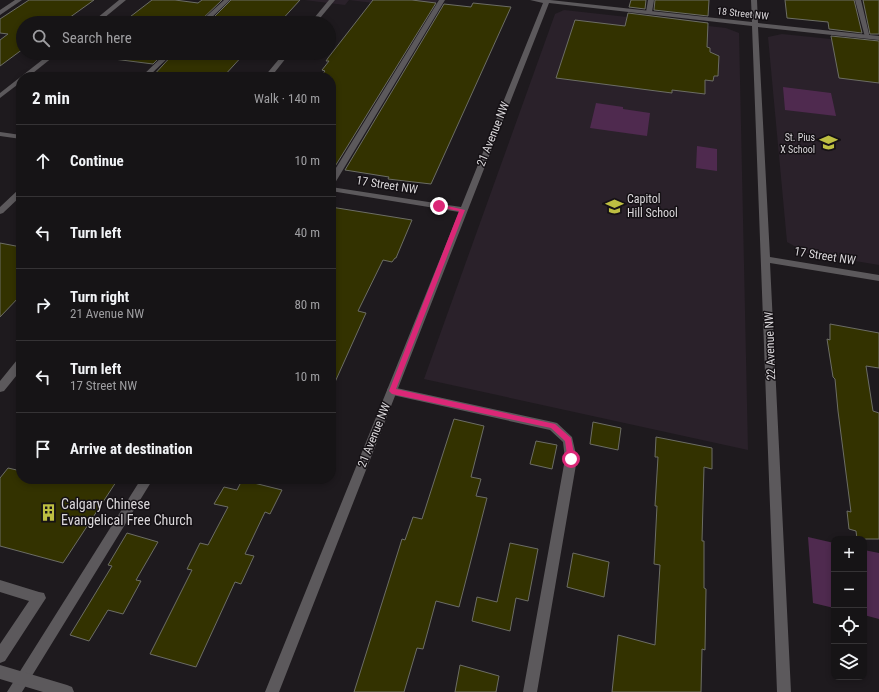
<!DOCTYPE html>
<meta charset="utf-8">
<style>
:root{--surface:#161416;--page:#1f1d1f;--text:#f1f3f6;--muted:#9e9ea1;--line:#353335}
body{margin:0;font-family:"Roboto Condensed",sans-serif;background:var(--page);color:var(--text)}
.controls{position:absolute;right:12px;bottom:12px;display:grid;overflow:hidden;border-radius:8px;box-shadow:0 2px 6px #0003}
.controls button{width:36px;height:36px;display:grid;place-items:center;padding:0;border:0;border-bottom:1px solid var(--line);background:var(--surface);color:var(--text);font:20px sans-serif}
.stop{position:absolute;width:12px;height:12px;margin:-9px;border:3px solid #db2777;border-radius:50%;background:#fff}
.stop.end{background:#db2777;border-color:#fff;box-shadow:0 1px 4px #0008}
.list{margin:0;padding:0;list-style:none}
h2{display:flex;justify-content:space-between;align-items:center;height:52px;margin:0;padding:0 16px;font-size:17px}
h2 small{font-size:13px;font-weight:400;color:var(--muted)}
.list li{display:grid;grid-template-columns:26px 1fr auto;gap:12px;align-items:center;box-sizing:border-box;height:72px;padding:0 16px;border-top:1px solid var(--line)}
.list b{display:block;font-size:15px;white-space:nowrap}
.list p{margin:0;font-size:13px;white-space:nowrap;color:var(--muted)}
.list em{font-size:13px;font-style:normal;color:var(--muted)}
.icon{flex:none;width:22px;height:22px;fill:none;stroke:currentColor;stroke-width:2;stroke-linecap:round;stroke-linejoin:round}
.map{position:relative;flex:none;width:879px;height:692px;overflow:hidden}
.search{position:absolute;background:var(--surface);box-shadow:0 2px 6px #0003;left:16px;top:16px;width:320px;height:44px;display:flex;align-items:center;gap:10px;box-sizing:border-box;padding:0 14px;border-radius:22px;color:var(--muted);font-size:15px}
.panel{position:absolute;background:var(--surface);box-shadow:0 2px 6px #0003;left:16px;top:72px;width:320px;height:412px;border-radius:16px}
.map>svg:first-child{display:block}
.built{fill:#2a212a}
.green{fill:#4f2a4f}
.building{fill:#333200;stroke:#6c6d65}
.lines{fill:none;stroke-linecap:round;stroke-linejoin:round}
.service{fill:#5c595c;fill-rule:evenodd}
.minor{fill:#5c595c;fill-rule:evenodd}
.tertiary{fill:#5c595c;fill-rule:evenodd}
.route{fill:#db2777}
.labels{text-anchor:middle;stroke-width:3;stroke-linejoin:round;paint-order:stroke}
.far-street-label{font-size:10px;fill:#dbd8db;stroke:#151115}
.far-poi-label{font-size:10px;fill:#dbd8db;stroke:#151115;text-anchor:end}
.street-label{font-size:12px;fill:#dbd8db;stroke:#151115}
.poi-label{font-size:12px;fill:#dbd8db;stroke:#151115;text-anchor:start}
.near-poi-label{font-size:14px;fill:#dbd8db;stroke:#151115;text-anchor:start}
</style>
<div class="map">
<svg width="879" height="692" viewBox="0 0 879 692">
<rect width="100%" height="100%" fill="#1e1a1e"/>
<path class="built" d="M304 0H438L431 10 349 0 345 5Z
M564 10 726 28 739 33 748 450 424 379 555 14Z
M782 34 879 44V265L807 253 787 242 768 37Z"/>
<path class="green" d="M783 87 831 93 836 116 785 110Z
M596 103 623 107V109L650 113 647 136 590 128Z
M697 146 717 149V171L696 168Z
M808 537 834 543V608L813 603Z
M864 550 879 553V619L864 615Z"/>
<path class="building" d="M29 0H94L62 23H23V49L0 66V40L8 34 0 33V19Z
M152 0H175L198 3 202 0H222L198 23H122Z
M231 0H300L279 23H208Z
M373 0H412L436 3 334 168H331V77L321 76 325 71 322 70 329 61H326L328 58Z
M631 0H646L645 9 629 7Z
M655 0H709L708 16 654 10Z
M785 0H854L862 33 829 29 828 22 787 18Z
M863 0H879V34H870Z
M473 3 511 7 431 184 388 179 389 177 345 170 444 4 471 7Z
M628 13 708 23 707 47 710 48V52L719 56 718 76H714L713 81 705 80V94L672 90V93L556 78 575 20 625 26Z
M831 36 879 41V83L839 78Z
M93 53H164L153 64 90 56Z
M174 53H245L223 77H152Z
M331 207 412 220 396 258H395L392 262 383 260 358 311 366 313 331 391Z
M0 243 21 247V295L0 317Z
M830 324 879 333V368L866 366 873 411 879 413V539H857L856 531 849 529 847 511 851 512 838 411 835 379 833 377 827 339 830 340Z
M454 419 484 426 471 477 481 479 476 496 487 498 459 607 436 601 423 649 417 648 404 692H354L402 539 405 540 413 517 422 519Z
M593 422 621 428 618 450 590 444Z
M656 437 712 448V469L704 467 702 541H704V588L706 589 705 650 702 649 701 692H612L618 635 655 645 660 565 654 564 657 506H655L658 457H655Z
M536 441 557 445 552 469 530 464Z
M8 468 21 471V479H118L63 563 0 546V478Z
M242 480 282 490 270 514 265 512 245 554 254 556 241 584 235 582 196 667 150 654 192 570 187 569 200 543 208 545 228 507 214 504 224 487 237 490Z
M127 533 158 542 136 580 141 581 123 614 108 610 89 641 70 635 112 566 108 565Z
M510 543 538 549 528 601 516 598 510 631 472 621 477 597 497 602Z
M573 553 609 562 604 597 567 587Z
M460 665 499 676 496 692H455Z"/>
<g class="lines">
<path class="service" d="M15 0H22L0 15V10Z
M224 0H230L206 23H199Z
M439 0H445L335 183 331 185V176Z
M648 0H654L652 12 649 14 646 12Z
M855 0H861L870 38 865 37Z
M166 53H173L148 77H141Z
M18 190H21V196L3 213 0 214V207Z
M392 387 553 422 557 423 572 437 577 459 537 692H523L565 459 563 442 550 430 388 394 387 391 388 388Z
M141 479H153L22 692H7Z
M0 580 39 592 44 593 46 598 5 661 0 663V644L29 601 0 592Z"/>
<path class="minor" d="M119 0H126L98 23H91Z
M530 0H550L752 22 751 0H757L758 23 879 36V40L758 27 770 257 879 275V281L770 263 791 692H777L752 26 549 3 279 692H265L459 212 331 191V187L461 207 543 3Z
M51 53H58L28 77H21V82L0 98V93Z
M0 132 21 135V139L0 136Z
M0 665 67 685 72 687 74 692H43L0 679Z"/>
<path class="tertiary" d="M329 0H335L316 23H310Z
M284 53H290L271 77H264Z
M21 359V370L4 391 0 392V381L17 360Z"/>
</g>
<path class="route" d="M439 204 465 210 396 389 555 424 571 438 575 459 574 461H568L565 441 551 428 392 394 389 391 459 211 437 207 436 206Z"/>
<defs>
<symbol id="school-bare" viewBox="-9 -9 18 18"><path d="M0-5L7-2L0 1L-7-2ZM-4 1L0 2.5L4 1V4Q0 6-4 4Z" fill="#bebf42" stroke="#151115" stroke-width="2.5" paint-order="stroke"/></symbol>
<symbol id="building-bare" viewBox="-9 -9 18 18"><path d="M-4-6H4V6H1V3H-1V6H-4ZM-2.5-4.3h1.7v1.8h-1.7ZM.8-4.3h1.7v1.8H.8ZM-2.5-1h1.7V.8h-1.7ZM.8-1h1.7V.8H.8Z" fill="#bebf42" stroke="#151115" stroke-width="2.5" paint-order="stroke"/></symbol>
</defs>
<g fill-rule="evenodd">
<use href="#school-bare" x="816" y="130" width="25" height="25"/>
<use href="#school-bare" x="602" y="194" width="25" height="25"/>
<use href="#building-bare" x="36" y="500" width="25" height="25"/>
</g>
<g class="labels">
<g class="far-street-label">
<text transform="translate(743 13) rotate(6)" y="4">18 Street NW</text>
</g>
<g class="far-poi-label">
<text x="815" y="141">St. Pius<tspan x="815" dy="12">X School</tspan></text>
</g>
<g class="street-label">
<text transform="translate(493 134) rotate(-68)" y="4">21 Avenue NW</text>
<text transform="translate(387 185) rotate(9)" y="4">17 Street NW</text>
<text transform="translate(825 256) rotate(9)" y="4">17 Street NW</text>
<text transform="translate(770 346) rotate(-92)" y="4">22 Avenue NW</text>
<text transform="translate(374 435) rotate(-68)" y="4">21 Avenue NW</text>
</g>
<g class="poi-label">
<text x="627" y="203">Capitol<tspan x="627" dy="14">Hill School</tspan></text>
</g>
<g class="near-poi-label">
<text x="61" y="509">Calgary Chinese<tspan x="61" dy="16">Evangelical Free Church</tspan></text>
</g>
</g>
</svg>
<div class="controls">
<button>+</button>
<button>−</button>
<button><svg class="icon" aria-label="locate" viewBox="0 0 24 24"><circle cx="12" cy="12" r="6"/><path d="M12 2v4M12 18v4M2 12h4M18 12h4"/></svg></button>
<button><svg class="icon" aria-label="layers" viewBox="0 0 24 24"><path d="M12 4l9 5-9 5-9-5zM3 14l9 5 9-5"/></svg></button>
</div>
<div class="stop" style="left:571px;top:459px"></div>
<div class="stop end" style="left:439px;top:206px"></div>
<div class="search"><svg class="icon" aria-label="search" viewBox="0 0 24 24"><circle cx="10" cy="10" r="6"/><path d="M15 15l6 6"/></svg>Search here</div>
<section class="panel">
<h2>2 min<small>Walk · 140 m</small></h2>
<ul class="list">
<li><svg class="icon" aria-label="ahead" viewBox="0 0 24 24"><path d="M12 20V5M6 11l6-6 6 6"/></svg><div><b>Continue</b></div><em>10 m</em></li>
<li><svg class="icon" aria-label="left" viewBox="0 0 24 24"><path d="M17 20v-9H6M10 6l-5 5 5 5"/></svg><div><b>Turn left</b></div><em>40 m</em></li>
<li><svg class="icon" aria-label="right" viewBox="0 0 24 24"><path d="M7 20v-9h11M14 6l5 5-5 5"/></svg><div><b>Turn right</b><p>21 Avenue NW</p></div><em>80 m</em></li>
<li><svg class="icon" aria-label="left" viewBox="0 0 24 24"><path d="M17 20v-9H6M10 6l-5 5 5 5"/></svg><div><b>Turn left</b><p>17 Street NW</p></div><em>10 m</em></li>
<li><svg class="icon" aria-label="arrive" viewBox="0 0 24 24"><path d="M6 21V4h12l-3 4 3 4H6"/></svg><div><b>Arrive at destination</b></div></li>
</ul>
</section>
</div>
